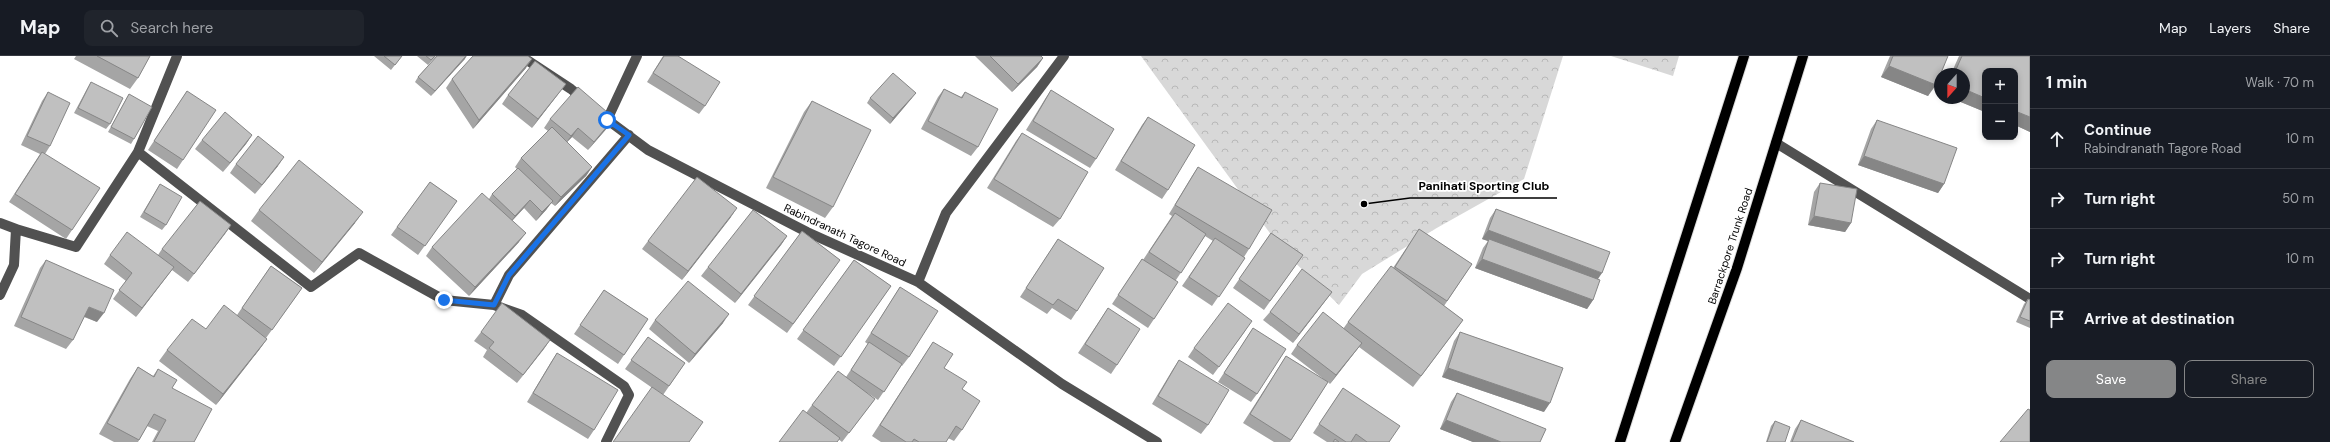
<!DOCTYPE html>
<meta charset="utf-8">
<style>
:root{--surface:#171b24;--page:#20242c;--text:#f1f3f6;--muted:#9ea1a6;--line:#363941;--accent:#858687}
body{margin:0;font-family:"DM Sans",sans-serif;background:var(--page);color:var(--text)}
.controls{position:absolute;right:12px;top:12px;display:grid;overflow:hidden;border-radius:8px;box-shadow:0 2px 6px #0003}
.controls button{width:36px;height:36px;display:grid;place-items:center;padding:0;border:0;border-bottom:1px solid var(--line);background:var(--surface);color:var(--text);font:20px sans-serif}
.compass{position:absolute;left:1934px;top:12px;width:36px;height:36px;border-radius:50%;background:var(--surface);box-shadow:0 2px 6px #0003;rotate:201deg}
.stop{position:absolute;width:12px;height:12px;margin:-9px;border:3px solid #1a73e8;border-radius:50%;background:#fff}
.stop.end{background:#1a73e8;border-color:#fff;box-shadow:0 1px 4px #0008}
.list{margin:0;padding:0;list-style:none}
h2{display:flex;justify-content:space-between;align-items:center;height:52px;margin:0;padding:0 16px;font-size:17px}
h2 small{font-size:13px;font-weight:400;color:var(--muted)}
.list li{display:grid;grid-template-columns:26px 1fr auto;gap:12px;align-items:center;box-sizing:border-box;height:60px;padding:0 16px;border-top:1px solid var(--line)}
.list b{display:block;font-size:15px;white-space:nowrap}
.list p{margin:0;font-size:13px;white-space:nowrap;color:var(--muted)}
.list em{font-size:13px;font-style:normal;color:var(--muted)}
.actions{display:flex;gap:8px;padding:12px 16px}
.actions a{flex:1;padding:9px 0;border:1px solid var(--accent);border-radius:8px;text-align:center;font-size:14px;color:var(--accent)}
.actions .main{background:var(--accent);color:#fff}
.icon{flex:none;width:22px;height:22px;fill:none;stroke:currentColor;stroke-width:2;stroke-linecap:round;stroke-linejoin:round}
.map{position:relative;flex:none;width:2030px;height:386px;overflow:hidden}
header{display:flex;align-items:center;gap:24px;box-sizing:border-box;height:56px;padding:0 20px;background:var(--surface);border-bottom:1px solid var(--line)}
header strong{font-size:19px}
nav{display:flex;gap:22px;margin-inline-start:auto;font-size:14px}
.search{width:280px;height:36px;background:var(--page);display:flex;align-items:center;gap:10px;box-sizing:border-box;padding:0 14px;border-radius:8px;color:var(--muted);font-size:15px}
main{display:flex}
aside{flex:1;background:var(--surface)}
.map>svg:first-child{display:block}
.park{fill:url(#park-crowns)}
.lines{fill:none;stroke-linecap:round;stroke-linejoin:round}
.major-casing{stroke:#dbdbdb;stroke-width:12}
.minor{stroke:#515151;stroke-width:10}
.major{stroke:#000;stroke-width:10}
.wall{fill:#a5a5a5}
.shaded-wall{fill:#868686}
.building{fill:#c0c0c0;stroke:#868686}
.route{stroke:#1a73e8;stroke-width:5}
.labels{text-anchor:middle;stroke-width:3.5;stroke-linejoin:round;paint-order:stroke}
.street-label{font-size:11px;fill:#000;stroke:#fff}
.leader{fill:none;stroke:#000;stroke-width:1.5}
.callout-dot{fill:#000;stroke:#fff;stroke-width:1.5}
.callout-label{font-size:12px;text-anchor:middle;font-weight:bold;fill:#000;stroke:#fff;stroke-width:3.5;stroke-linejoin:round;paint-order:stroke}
</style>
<header>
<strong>Map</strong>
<div class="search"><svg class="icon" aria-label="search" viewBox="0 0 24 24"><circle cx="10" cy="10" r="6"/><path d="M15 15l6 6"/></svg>Search here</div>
<nav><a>Map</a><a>Layers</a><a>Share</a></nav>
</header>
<main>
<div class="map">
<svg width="2030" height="386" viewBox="0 0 2030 386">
<defs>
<pattern id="park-crowns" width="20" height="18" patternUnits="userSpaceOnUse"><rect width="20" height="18" fill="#d8d8d8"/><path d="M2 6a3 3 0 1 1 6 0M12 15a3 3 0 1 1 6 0" fill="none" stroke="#b8b8b8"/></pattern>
</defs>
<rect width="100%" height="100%" fill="#fff"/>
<path class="park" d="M1141 0H1563L1524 123 1435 173 1362 218 1339 249 1283 195Z
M1611 0H1679L1673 20Z"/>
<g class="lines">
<defs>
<path id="major" d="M1620 386 1744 0
M1675 386 1737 212 1803 0"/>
</defs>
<use href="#major" class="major-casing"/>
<path class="minor" d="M521 0 571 33 583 43
M601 59 648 94 807 176 918 226 1062 328 1157 386
M607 64 637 0
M1776 87 2030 243
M138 96 177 0
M0 167 16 173 14 209 0 239
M16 173 76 191 138 96 311 231 359 197 444 244 494 249
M918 226 946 157 1064 0
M606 386 629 339 624 330 522 259 494 249 509 219 629 79"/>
<use href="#major" class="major"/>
</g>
<path class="wall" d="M76 0H150L138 22 130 33 74 3Z
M374 0H402L391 14Z
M417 0H436L428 9Z
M437 0H467L431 40 415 26 418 21Z
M663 0H678L705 50 699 58 647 26Z
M975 0H1041L1043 2 1037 11 1012 36Z
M1890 0H1948L1928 40 1881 21Z
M1959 0H2030V76L2015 69 1985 15V56L1951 42H1964V18H1951Z
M526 12 473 73 446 32 452 23Z
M91 26 110 68 106 73 74 57 88 31Z
M566 28 559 37 532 72 502 48 508 39Z
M944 33 961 41 965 36 978 91 971 100 921 73 938 41Z
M1051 34 1096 103 1090 112 1026 74 1045 43Z
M187 35 183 104 177 113 148 94Z
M48 36 50 90 45 98 72 174 66 183 9 146 40 98 21 89 42 45Z
M129 38 134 83 131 88 108 76 126 43Z
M870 42H912L890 68 867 47Z
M812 45 833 151 825 162 766 132 804 56Z
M1148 61 1168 134 1162 143 1115 114 1142 69Z
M550 63 608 71 588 94 572 81 567 86 592 111 586 120 555 150 551 147 546 154 536 165 524 152 512 165 519 186 469 240 426 200 432 191 489 143 492 138 517 113 515 111 521 102 548 75 544 72Z
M1877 64 1944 128 1938 137 1858 109 1871 73Z
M1022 77 1060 163 1053 171 987 132 1016 85Z
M252 79 246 88 223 116 195 93 202 84Z
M236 108 278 110 255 138 230 117Z
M1198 111 1249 193 1244 201 1245 202 1212 250 1182 230 1213 185 1205 180 1176 224 1154 263 1148 272 1112 248 1142 203 1143 204 1172 160 1169 158 1192 120Z
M430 126 457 145 418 199 391 179Z
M1820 127 1851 167 1845 176 1808 169 1814 136Z
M160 128 166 169 162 174 140 161Z
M1496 153 1598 223 1593 244 1587 253 1475 212 1483 192 1488 185 1482 183 1490 162Z
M259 154 355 167 314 217 251 165Z
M731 161 682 224 642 193 648 185Z
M231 169 188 226 172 214 136 261 113 243 126 225 104 208 110 199H158L162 193Z
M1419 173 1472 208 1444 250 1463 264 1413 331 1359 291 1330 328 1328 326 1290 386H1274L1243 367 1286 300 1326 325 1291 298 1297 289 1343 273 1348 266 1393 212Z
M802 175 840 204 787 277 748 249Z
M1271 177 1303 199 1264 254 1233 232Z
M787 180 781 189 735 247 701 220 708 211Z
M1058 183 1077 255 1071 264 1052 252 1047 258 1020 241Z
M46 204 97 266 84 261 73 284 66 293 14 270 40 212Z
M854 204 891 230 834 310 797 283Z
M271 210 302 232 266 282 267 283 259 294 216 349 159 305 167 294 206 273 237 259Z
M900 231 909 301 902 310V309L878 344 866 336 875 343 842 386 806 357 812 349 846 321 868 288 865 286Z
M604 234 648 263 618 308 574 278Z
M1332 236 1293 287 1263 264 1270 256Z
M2028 243 2030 244V272L2016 266 2024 248Z
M1108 252 1117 309 1111 318 1078 297Z
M655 264 723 267 689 307 649 273Z
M1253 272 1257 338 1251 346 1218 326Z
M1246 274 1213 319 1188 301 1194 292Z
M481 276 550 284 517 327 483 301 487 294 474 285Z
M1460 276 1544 356 1442 321 1454 285Z
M648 281 685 307 663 339 651 331 625 313Z
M933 286 944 312 962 333V374L954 385 948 382 946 386H881L872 380Z
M557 297 594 374 588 383 527 346 551 306Z
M1179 304 1208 369 1201 378 1152 348 1173 313Z
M138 311 153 320 158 313 172 332 194 386H152L158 375 147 370 138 386H114L99 378 130 323Z
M1343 332 1389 386H1327L1313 377Z
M1457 337 1540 386H1473L1440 373 1451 346Z
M1801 364 1854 386H1790L1795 373Z
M1775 365 1785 386H1766L1771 370Z"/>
<path class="shaded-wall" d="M466 0 465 3 431 40 435 35Z
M1043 2 1037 11 1012 36 1018 28Z
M532 3 526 12 473 73 479 64Z
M1889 10 1936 29 1928 40 1881 21Z
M566 28 559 37 532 72 538 63Z
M1964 33 1985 42V56L1951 42H1964Z
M916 37 912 42 890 68 893 62Z
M2015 55 2030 61V76L2015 69Z
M614 62 608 71 588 94 594 86Z
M578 72 572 81 564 89 571 80Z
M252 79 246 88 223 116 230 107Z
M1864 100 1944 128 1938 137 1858 109Z
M284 101 278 110 255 138 262 129Z
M592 111 586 120 555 150 561 141Z
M530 144 524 152 508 169 515 160Z
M553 145 546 154 536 165 542 156Z
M737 152 731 161 682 224 688 215Z
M363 156 355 167 314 217 322 206Z
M1814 160 1851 167 1845 176 1808 169Z
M231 169 225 178 188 226 194 218Z
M1488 174 1602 217 1596 226 1489 183 1488 185 1482 183Z
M526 177 519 186 469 240 475 231Z
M787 180 781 189 735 247 741 238Z
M1482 203 1593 244 1587 253 1475 212Z
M174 211 167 220 136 261 142 252Z
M1332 236 1326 244 1293 287 1299 278Z
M89 251 104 257 97 266 83 260Z
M729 258 723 267 689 307 695 298Z
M1463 264 1455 275 1413 331 1421 320Z
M267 283 259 294 216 349 223 338Z
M550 284 544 293 517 327 523 319Z
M1362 287 1355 296 1330 328 1336 319Z
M1448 312 1550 347 1544 356 1442 321Z
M1446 364 1501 386H1473L1440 373Z"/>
<path class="building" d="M97 0H150L138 22Z
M384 0H402L395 9Z
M426 0H435L431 4Z
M437 0H466L435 35 418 21Z
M473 0H528L532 3 479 64 452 23Z
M664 0H678L720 26 705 50 653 17Z
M990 0H1041L1043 2 1018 28Z
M1893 0H1948L1936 29 1889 10Z
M1962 0H2030V61L2015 55V15H1985V42L1964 33V18H1954Z
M535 5 566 28 538 63 508 39Z
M893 17 916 37 893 62 870 42Z
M91 26 123 42 110 68 78 52Z
M578 31 614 62 594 86 578 72 571 80 550 63Z
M944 33 962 42 965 36 998 53 978 91 928 65Z
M1051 34 1114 73 1096 103 1033 65Z
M187 35 216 54 183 104 154 85Z
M48 36 70 47 50 90 27 80Z
M129 38 152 51 134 83 111 71Z
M812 45 871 74 833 151 773 121Z
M225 56 252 79 230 107 202 84Z
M1148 61 1195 89 1168 134 1121 105Z
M1877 64 1957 92 1944 128 1864 100Z
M552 71 592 111 561 141 521 102Z
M1022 77 1088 116 1060 163 994 123Z
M258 80 284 101 262 129 236 108Z
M42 96 100 132 72 174 15 138Z
M299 104 363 156 322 206 259 154Z
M1198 111 1272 154 1249 193 1175 149Z
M518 112 553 145 542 156 530 144 515 160 492 138Z
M697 121 737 152 688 215 648 185Z
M430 126 457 145 425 190 397 171Z
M1820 127 1857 133 1851 167 1814 160Z
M160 128 182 141 166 169 144 156Z
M482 137 526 177 475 231 432 191Z
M200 145 231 169 194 218 162 193Z
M1496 153 1610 196 1602 217 1488 174Z
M753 154 787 180 741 238 708 211Z
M1175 157 1206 178 1181 217 1149 196Z
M1419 173 1472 208 1447 245 1395 211Z
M802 175 840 204 793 268 754 240Z
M127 176 174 211 142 252 119 234 132 217 110 199Z
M1271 177 1303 199 1270 245 1239 223Z
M1215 182 1245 202 1219 241 1189 221Z
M1058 183 1104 212 1077 255 1058 243 1053 249 1026 232Z
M1489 183 1600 224 1593 244 1482 203Z
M1142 203 1178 226 1154 263 1118 239Z
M46 204 114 234 104 257 89 251 73 284 21 261Z
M854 204 891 230 841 301 803 274Z
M271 210 302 232 272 274 242 252Z
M1391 210 1463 264 1421 320 1348 266Z
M1302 213 1332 236 1299 278 1270 256Z
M688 225 729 258 695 298 655 264Z
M900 231 938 255 909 301 871 277Z
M604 234 648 263 624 299 580 269Z
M2028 243 2030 244V265L2020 261Z
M502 247 550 284 523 319 489 292 494 286 481 276Z
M1228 247 1252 265 1219 311 1194 292Z
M224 249 267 283 223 338 167 294 192 263 206 273Z
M1108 252 1140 273 1117 309 1085 288Z
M1323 256 1362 287 1336 319 1297 289Z
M1253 272 1286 293 1257 338 1224 317Z
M1460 276 1563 312 1550 347 1448 312Z
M648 281 685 307 669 330 631 304Z
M869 286 902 308 884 336 851 314Z
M933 286 953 298 944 312 967 326 962 333 980 345 962 374 956 370 946 386H919L914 383 912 386H906L880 369Z
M557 297 618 334 594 374 533 337Z
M1286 300 1328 326 1291 384 1250 358Z
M1179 304 1229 334 1208 369 1158 340Z
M138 311 154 321 158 313 177 324 172 332 212 353 194 386H154L166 364 154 358 139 384 107 367Z
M838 315 875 343 849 377 812 349Z
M652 331 703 366 689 386H613Z
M1343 332 1400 370 1389 386H1367L1356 378 1351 386H1346L1319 368Z
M1457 337 1546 373 1540 386H1501L1446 364Z
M2028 353 2030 354V386H2000Z
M803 354 840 382 837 386H779Z
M1801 364 1854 386H1792Z
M1775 365 1790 371 1785 386H1767Z
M1335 383 1339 386H1333Z"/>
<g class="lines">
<path class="route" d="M444 244 494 249 509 219 629 79 607 64"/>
</g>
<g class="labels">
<g class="street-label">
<text transform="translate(845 179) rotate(25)" y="4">Rabindranath Tagore Road</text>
<text transform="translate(1730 190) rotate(-72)" y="4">Barrackpore Trunk Road</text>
</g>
</g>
<path class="leader" d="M1364 148L1410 142H1557"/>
<circle class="callout-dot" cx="1364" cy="148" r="4"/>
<g class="callout-label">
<text x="1484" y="134">Panihati Sporting Club</text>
</g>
</svg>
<div class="controls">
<button>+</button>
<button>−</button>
</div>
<svg class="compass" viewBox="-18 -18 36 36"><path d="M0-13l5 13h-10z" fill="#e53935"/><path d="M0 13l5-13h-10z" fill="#9ea1a6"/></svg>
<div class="stop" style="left:607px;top:64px"></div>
<div class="stop end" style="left:444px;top:244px"></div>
</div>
<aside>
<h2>1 min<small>Walk · 70 m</small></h2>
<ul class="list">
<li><svg class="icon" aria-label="ahead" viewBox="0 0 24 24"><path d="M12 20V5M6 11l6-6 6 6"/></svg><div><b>Continue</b><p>Rabindranath Tagore Road</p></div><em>10 m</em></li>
<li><svg class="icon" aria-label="right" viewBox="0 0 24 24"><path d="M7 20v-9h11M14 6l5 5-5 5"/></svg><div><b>Turn right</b></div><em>50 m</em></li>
<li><svg class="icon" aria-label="right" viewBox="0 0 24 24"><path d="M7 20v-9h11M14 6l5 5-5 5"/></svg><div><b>Turn right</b></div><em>10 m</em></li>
<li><svg class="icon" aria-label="arrive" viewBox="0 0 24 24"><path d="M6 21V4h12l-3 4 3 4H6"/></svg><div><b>Arrive at destination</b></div></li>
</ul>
<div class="actions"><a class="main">Save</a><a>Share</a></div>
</aside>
</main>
